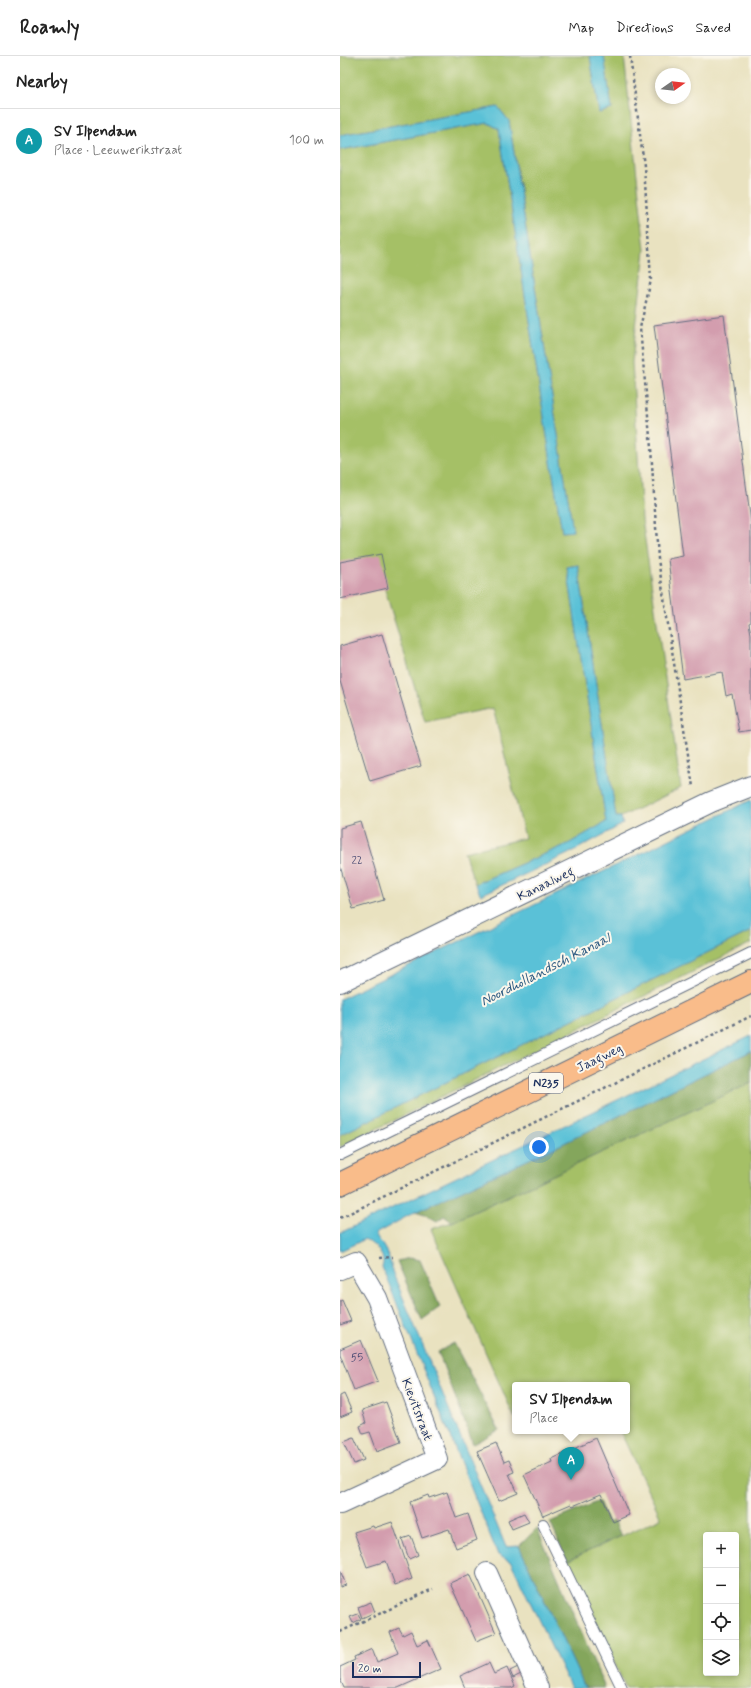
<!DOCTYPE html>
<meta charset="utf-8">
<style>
:root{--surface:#fff;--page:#f6f6f6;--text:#222;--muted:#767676;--line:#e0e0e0;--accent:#2563eb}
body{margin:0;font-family:Mynerve,sans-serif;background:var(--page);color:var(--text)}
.controls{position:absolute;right:12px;bottom:12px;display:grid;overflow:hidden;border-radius:4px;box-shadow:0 2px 6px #0003}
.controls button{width:36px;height:36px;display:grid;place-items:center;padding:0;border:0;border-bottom:1px solid var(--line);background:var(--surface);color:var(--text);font:20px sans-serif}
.compass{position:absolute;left:315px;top:12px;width:36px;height:36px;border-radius:50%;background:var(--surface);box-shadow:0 2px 6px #0003;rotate:76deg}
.scale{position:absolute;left:12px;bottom:10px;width:69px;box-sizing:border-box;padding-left:4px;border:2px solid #1b2f5e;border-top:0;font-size:11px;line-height:14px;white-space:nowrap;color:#1b2f5e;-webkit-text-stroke:3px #fbf7ec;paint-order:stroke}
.you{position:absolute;left:199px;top:1091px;width:14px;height:14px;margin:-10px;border:3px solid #fff;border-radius:50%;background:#1a73e8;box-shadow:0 0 0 6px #1a73e833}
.badge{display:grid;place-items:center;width:26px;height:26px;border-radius:50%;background:var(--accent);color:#fff;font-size:13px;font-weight:700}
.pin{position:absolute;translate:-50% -33px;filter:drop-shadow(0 1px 2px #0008)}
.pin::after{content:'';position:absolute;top:21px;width:14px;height:12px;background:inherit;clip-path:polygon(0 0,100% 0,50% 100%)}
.popup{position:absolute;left:172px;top:1326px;width:118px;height:52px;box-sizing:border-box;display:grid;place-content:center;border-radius:4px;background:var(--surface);filter:drop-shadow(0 1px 3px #0005);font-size:13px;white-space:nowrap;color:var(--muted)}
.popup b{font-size:15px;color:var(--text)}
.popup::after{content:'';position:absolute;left:50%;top:100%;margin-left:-8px;border:8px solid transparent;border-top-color:var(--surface)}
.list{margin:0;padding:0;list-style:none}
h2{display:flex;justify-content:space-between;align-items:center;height:52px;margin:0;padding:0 16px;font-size:17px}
h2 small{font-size:13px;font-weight:400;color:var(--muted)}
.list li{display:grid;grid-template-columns:26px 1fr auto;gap:12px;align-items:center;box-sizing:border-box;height:64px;padding:0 16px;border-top:1px solid var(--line)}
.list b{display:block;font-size:15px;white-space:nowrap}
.list p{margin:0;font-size:13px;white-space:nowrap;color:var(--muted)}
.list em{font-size:13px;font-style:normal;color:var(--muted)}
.icon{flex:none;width:22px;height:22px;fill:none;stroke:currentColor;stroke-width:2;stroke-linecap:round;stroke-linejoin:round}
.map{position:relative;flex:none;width:411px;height:1632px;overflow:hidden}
header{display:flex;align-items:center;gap:24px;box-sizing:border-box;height:56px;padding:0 20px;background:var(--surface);border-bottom:1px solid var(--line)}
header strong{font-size:19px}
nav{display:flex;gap:22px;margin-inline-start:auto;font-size:14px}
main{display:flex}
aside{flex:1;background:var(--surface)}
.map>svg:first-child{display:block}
.green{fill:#a5c066;stroke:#607862;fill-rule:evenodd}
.forest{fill:#84a65b;stroke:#506a5c}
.water{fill:#5ac1d7;stroke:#3a789a}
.building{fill:#d39dae}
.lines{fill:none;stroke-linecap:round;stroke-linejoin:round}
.lane-casing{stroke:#636e80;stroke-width:12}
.street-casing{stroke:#636e80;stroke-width:22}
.primary-casing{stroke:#636e80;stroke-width:24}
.path{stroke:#636e80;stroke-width:2.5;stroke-dasharray:3 3;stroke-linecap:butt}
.lane{stroke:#fff;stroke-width:10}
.street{stroke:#fff;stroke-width:20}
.primary{stroke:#f9bc8a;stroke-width:22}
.labels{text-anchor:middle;stroke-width:4;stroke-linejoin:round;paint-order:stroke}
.number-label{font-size:11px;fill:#494a72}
.shield{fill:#fbf7ec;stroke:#5e6b89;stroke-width:1}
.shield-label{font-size:12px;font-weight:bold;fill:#1b2f5e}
.street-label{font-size:13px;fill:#1b2f5e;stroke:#fbf7ec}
.water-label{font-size:14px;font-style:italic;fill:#2e5b82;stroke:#fbf7ec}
</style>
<header>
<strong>Roamly</strong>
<nav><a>Map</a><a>Directions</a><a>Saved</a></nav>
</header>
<main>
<aside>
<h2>Nearby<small></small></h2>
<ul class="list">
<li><span class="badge" style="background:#0f9aa8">A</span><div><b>SV Ilpendam</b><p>Place · Leeuwerikstraat</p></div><em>100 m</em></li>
</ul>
</aside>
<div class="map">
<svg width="411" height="1632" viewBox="0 0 411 1632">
<rect width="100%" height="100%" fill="#fbf7ec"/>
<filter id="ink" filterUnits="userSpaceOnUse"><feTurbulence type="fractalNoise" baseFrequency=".025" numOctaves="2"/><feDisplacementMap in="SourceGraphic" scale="8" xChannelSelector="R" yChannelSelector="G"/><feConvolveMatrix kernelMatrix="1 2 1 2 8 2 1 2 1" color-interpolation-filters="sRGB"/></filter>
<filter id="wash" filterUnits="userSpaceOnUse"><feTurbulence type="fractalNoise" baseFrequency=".012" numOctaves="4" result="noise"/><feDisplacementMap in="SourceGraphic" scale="16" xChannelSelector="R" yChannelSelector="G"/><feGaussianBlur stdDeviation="0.9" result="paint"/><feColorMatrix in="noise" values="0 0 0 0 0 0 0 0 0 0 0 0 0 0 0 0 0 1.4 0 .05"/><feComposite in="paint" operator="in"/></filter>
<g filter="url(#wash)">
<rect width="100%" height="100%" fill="#e9e2c0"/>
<path class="green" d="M0 0H250L259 57 272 53 264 0H284L305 194 292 306 302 463 341 732 281 761H276L238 509 227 511 266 766 228 788 135 828 124 796 185 782 153 652 85 666 43 527 0 519V94L148 67 159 73 222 476 233 475 178 121 169 65 158 51 0 79Z
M411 875V887L0 1091V1079Z
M411 1027V1632H286L227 1505 321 1462 280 1375H287V1329H175V1363L91 1173 112 1166ZM366 1479H396V1617H366Z"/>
<path class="forest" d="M411 995V1027L112 1166 104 1160 97 1165 88 1160 75 1156 220 1089Z
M70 1202 80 1204 100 1251 82 1264 57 1205Z
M114 1287 159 1374 133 1388 98 1296Z
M259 1445 268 1467 274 1464 281 1480 227 1505 210 1466Z
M197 1472 265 1632H245L179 1490Z"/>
<path class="water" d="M250 0H264L272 53 259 57Z
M158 51 169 65 233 475 222 476 159 73 148 67 0 94V79Z
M238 509 276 761H281L283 768 228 798 141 839 135 828 228 788 266 766 227 511Z
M411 744V875L0 1079V943Z
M411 980V995L220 1089 75 1156 35 1178C43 1190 51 1200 52 1215L166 1491 179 1490 245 1632H231L171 1506 158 1499 42 1211C47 1199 34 1189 25 1183L0 1195V1177Z"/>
<g id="blocks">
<path class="building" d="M384 259 411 467V566L409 567 411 578V674L399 676 392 638 386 640 382 616 343 623 328 503 343 500 314 269Z
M41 498 48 532 0 543V506Z
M42 578 81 710 30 725 0 625V590Z
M21 766 44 844 13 853 0 810V772Z
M2 1244 11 1265 0 1269V1245Z
M21 1284 38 1325 14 1334 0 1298V1293Z
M4 1338 12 1356 0 1361V1340Z
M46 1346 61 1386 37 1395 30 1376 23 1378 20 1370 26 1367 22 1354Z
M14 1382 24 1404 14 1408 4 1386Z
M256 1382 289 1459 273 1466 261 1438 233 1450 231 1448 203 1460 184 1419 212 1406 211 1403Z
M156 1387 164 1406 169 1404 174 1416 169 1418 178 1437 159 1445 137 1395Z
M107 1436 116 1462 128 1458 137 1484 116 1492 109 1473 82 1482 70 1446 88 1439 89 1442Z
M184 1457 189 1466 172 1473 168 1464Z
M52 1466 72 1523 55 1529 46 1505 27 1511 14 1476 33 1470 34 1472Z
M71 1480 78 1499 69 1503 62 1483Z
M0 1514 6 1529 0 1531Z
M130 1518 156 1577 136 1585 110 1527Z
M31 1546 35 1556 22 1562 18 1551Z
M18 1558 21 1563 13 1567 10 1561Z
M59 1572 63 1579 71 1575 77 1589 88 1584 101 1613 58 1632H4L0 1623V1611L15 1604 14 1601 32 1593 37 1606 58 1597 50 1576Z
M149 1607 154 1618 167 1612 175 1630 171 1632H125L120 1620Z
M180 1610 183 1617 173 1622 170 1615Z"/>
</g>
</g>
<g filter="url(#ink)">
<use href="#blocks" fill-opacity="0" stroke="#636e80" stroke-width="1"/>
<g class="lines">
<defs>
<path id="lane" d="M0 1099 411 897
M203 1468 282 1632"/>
<path id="street" d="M0 926 371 746 411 730
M0 1213 16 1206 37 1242 97 1403 0 1448
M147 1517 198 1632"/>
<path id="primary" d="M0 1128 411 926"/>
</defs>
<use href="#lane" class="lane-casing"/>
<use href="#street" class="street-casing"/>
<use href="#primary" class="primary-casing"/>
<path class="path" d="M290 0 304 110 311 224 300 272 311 392 318 503 353 731
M0 1162 411 960
M39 1202 52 1201
M0 1576 93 1533"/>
<use href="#lane" class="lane"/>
<use href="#street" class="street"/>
<use href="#primary" class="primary"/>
</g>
</g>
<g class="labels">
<g class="number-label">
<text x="17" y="808">22</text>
<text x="17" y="1305">55</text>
</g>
<rect class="shield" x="189" y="1017" width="34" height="20" rx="3"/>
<g class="shield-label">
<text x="206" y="1031">N235</text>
</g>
<g class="street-label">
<text transform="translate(205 827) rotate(-26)" y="5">Kanaalweg</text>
<text transform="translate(259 1001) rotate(-26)" y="5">Jaagweg</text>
<text transform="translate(78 1353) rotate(69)" y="5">Kievitstraat</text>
</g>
<g class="water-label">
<text transform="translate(205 913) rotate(-27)" y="5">Noordhollandsch Kanaal</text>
</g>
</g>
</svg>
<div class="controls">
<button>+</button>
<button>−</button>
<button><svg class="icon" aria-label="locate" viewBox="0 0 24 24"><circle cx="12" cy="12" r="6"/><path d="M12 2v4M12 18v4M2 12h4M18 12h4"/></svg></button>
<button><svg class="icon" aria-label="layers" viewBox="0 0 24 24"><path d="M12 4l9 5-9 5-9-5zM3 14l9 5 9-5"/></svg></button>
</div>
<svg class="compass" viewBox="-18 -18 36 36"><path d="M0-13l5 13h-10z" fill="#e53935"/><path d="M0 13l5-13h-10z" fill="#767676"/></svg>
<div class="scale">20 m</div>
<div class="you"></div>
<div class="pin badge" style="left:231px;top:1424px;background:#0f9aa8">A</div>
<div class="popup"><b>SV Ilpendam</b>Place</div>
</div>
</main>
